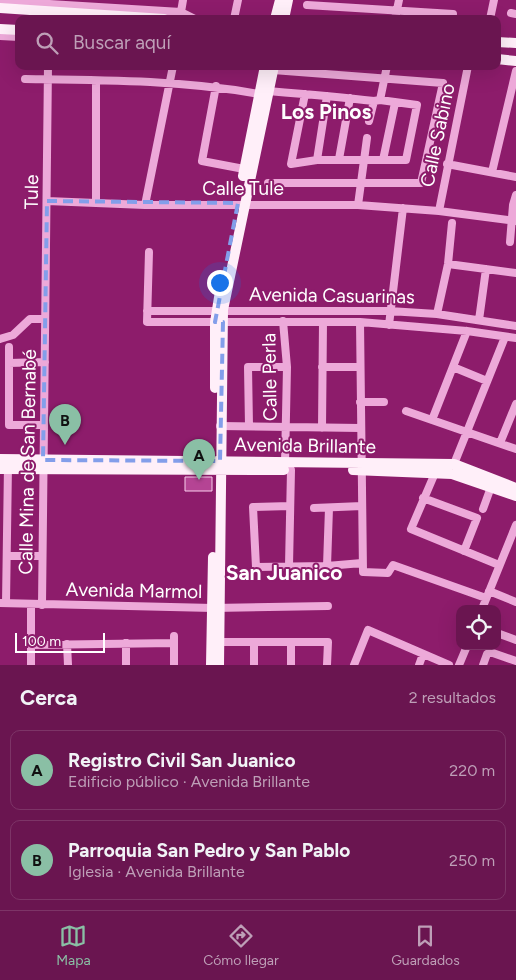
<!DOCTYPE html>
<html lang="es">
<meta charset="utf-8">
<style>
:root{--surface:#6a1550;--page:#72225a;--text:#f1f3f6;--muted:#be9fb7;--line:#7d3467;--accent:#8abfa5}
body{margin:0;font-family:Figtree,sans-serif;background:var(--page);color:var(--text)}
.controls{position:absolute;right:15px;bottom:15px;display:grid;overflow:hidden;border-radius:10px;box-shadow:0 5px 20px #0002}
.controls button{width:45px;height:45px;display:grid;place-items:center;padding:0;border:0;border-bottom:1px solid var(--line);background:var(--surface);color:var(--text);font:25px sans-serif}
.scale{position:absolute;left:15px;bottom:12px;width:90px;box-sizing:border-box;padding-left:5px;border:2px solid #fff;border-top:0;font-size:14px;line-height:18px;white-space:nowrap;color:#fff;-webkit-text-stroke:4px #8d1c6b;paint-order:stroke}
.you{position:absolute;left:219px;top:282px;width:18px;height:18px;margin:-12px;border:4px solid #fff;border-radius:50%;background:#1a73e8;box-shadow:0 0 0 8px #1a73e833}
.badge{display:grid;place-items:center;width:32px;height:32px;border-radius:50%;background:var(--accent);color:#111;font-size:16px;font-weight:700}
.pin{position:absolute;translate:-50% -41px;filter:drop-shadow(0 1px 2px #0008)}
.pin::after{content:'';position:absolute;top:26px;width:18px;height:15px;background:inherit;clip-path:polygon(0 0,100% 0,50% 100%)}
.list{margin:0;padding:0;list-style:none}
h2{display:flex;justify-content:space-between;align-items:center;height:65px;margin:0;padding:0 20px;font-size:21px}
h2 small{font-size:16px;font-weight:400;color:var(--muted)}
.list li{display:grid;grid-template-columns:32px 1fr auto;gap:15px;align-items:center;box-sizing:border-box;height:80px;margin:0 10px 10px;padding:0 10px;border:1px solid var(--line);border-radius:10px}
.list b{display:block;font-size:19px;white-space:nowrap}
.list p{margin:0;font-size:16px;white-space:nowrap;color:var(--muted)}
.list em{font-size:16px;font-style:normal;color:var(--muted)}
.icon{flex:none;width:28px;height:28px;fill:none;stroke:currentColor;stroke-width:2;stroke-linecap:round;stroke-linejoin:round}
.map{position:relative;flex:none;width:516px;height:665px;overflow:hidden}
.search{position:absolute;background:var(--surface);box-shadow:0 5px 20px #0002;left:15px;right:15px;top:15px;height:55px;display:flex;align-items:center;gap:12px;box-sizing:border-box;padding:0 18px;border-radius:10px;color:var(--muted);font-size:19px}
.sheet{height:245px;background:var(--surface)}
nav{display:flex;justify-content:space-around;align-items:center;box-sizing:border-box;height:70px;border-top:1px solid var(--line);background:var(--surface);font-size:14px;color:var(--muted)}
nav a{display:grid;justify-items:center;gap:2px}
nav .on{color:var(--accent)}
.map>svg:first-child{display:block}
.building{fill:#b54494;stroke:#f9cfed}
.lines{fill:none;stroke-linecap:round;stroke-linejoin:round}
.minor{stroke:#eda9d9;stroke-width:8}
.major{stroke:#ffeff9;stroke-width:10}
.marked{fill:none;stroke:#839eea;stroke-width:4;stroke-dasharray:10 6;stroke-linejoin:round}
.labels{text-anchor:middle;stroke-width:4;stroke-linejoin:round;paint-order:stroke}
.street-label{font-size:19px;fill:#fff;stroke:#8d1c6b}
.quarter-label{font-size:21px;font-weight:bold;fill:#fff;stroke:#8d1c6b}
</style>
<div class="map">
<svg width="516" height="665" viewBox="0 0 516 665">
<rect width="100%" height="100%" fill="#8d1c6b"/>
<path class="building" d="M185 477H212V491H185Z"/>
<g class="lines">
<path class="minor" d="M0 1 181 12 195 19
M307 5 453 14
M181 12 183 0
M511 13 516 14
M234 19 238 0
M395 19 399 0
M490 19 494 0
M0 36 19 37
M25 79C103 80 182 80 259 94
M216 86 202 161 244 169
M268 91C304 94 339 97 374 101L380 100 417 105 406 160H317L291 164 305 94
M380 100 387 66
M369 121 374 101
M339 159 350 98
M317 160 327 96
M383 160 395 103
M447 164 516 177
M492 172 516 71
M268 183H421L443 83 273 70
M47 201 145 205H358L439 211 516 221
M96 203V81
M145 205 173 66
M358 205 367 138
M439 211 468 66
M510 242 513 205 516 195
M149 252 147 322H360L467 331 516 338
M448 264 516 273
M147 311H389L437 314 516 326
M437 314 448 264 452 223
M479 320 486 269
M283 321 287 367 285 463
M360 322 363 572 388 573 393 565 486 598
M389 325 403 208
M0 339 13 335 30 319H44
M9 347V425H44
M9 363 45 362
M322 367H359
M453 367 487 381
M360 402H384
M406 411 516 449
M432 420 467 331
M220 426 360 428
M249 426 248 367H287
M322 428 323 322
M500 443 516 404
M454 464 505 337
M435 473 411 529 499 565
M423 498 477 518 464 551
M290 506 253 507 256 567 327 566 362 563
M314 508 362 506
M483 509 491 487
M7 556H42
M289 566 291 470
M327 566 329 508
M489 591 516 602
M0 603 213 608 328 606
M6 603 8 465
M42 605 48 66
M482 609 516 525
M497 633 516 640
M174 636V665
M219 642H328L327 665
M291 642V665
M67 644 68 665
M31 645 174 643
M31 665V604
M126 665V643
M254 665V642
M354 665 368 630 449 665
M419 665 423 654
M459 665 467 646
M483 665 487 654 490 652 516 661"/>
<path class="major" d="M0 8 164 19
M275 19 280 0
M284 19 288 0
M0 29 19 30
M497 42 516 43
M497 59 516 61
M243 176 265 66
M215 388V322L221 285
M0 459 454 464 516 488
M0 469 284 470
M353 470 452 474 516 496
M211 665 213 557
M219 665 223 310 274 66"/>
</g>
<path class="marked" d="M47 201 238 203 215 322H223L220 461 43 460Z"/>
<g class="labels">
<g class="street-label">
<text transform="translate(437 135) rotate(-78)" y="7">Calle Sabino</text>
<text x="243" y="195">Calle Tule</text>
<text transform="translate(31 192) rotate(-89)" y="7">Tule</text>
<text transform="translate(332 295) rotate(1)" y="7">Avenida Casuarinas</text>
<text transform="translate(269 377) rotate(-91)" y="7">Calle Perla</text>
<text transform="translate(305 445) rotate(1)" y="7">Avenida Brillante</text>
<text transform="translate(27 462) rotate(-89)" y="7">Calle Mina de San Bernabé</text>
<text transform="translate(134 590) rotate(1)" y="7">Avenida Marmol</text>
</g>
<g class="quarter-label">
<text x="326" y="119">Los Pinos</text>
<text x="284" y="580">San Juanico</text>
</g>
</g>
</svg>
<div class="controls">
<button><svg class="icon" aria-label="locate" viewBox="0 0 24 24"><circle cx="12" cy="12" r="6"/><path d="M12 2v4M12 18v4M2 12h4M18 12h4"/></svg></button>
</div>
<div class="scale">100 m</div>
<div class="you"></div>
<div class="pin badge" style="left:199px;top:480px">A</div>
<div class="pin badge" style="left:65px;top:445px">B</div>
<div class="search"><svg class="icon" aria-label="search" viewBox="0 0 24 24"><circle cx="10" cy="10" r="6"/><path d="M15 15l6 6"/></svg>Buscar aquí</div>
</div>
<section class="sheet">
<h2>Cerca<small>2 resultados</small></h2>
<ul class="list">
<li><span class="badge">A</span><div><b>Registro Civil San Juanico</b><p>Edificio público · Avenida Brillante</p></div><em>220 m</em></li>
<li><span class="badge">B</span><div><b>Parroquia San Pedro y San Pablo</b><p>Iglesia · Avenida Brillante</p></div><em>250 m</em></li>
</ul>
</section>
<nav>
<a class="on"><svg class="icon" aria-label="map" viewBox="0 0 24 24"><path d="M3 6l6-2 6 2 6-2v14l-6 2-6-2-6 2zM9 4v14M15 6v14"/></svg>Mapa</a>
<a><svg class="icon" aria-label="directions" viewBox="0 0 24 24"><path d="M12 3l9 9-9 9-9-9zM9 14v-3h6M13 9l2 2-2 2"/></svg>Cómo llegar</a>
<a><svg class="icon" aria-label="saved" viewBox="0 0 24 24"><path d="M7 4h10v16l-5-4-5 4z"/></svg>Guardados</a>
</nav>
